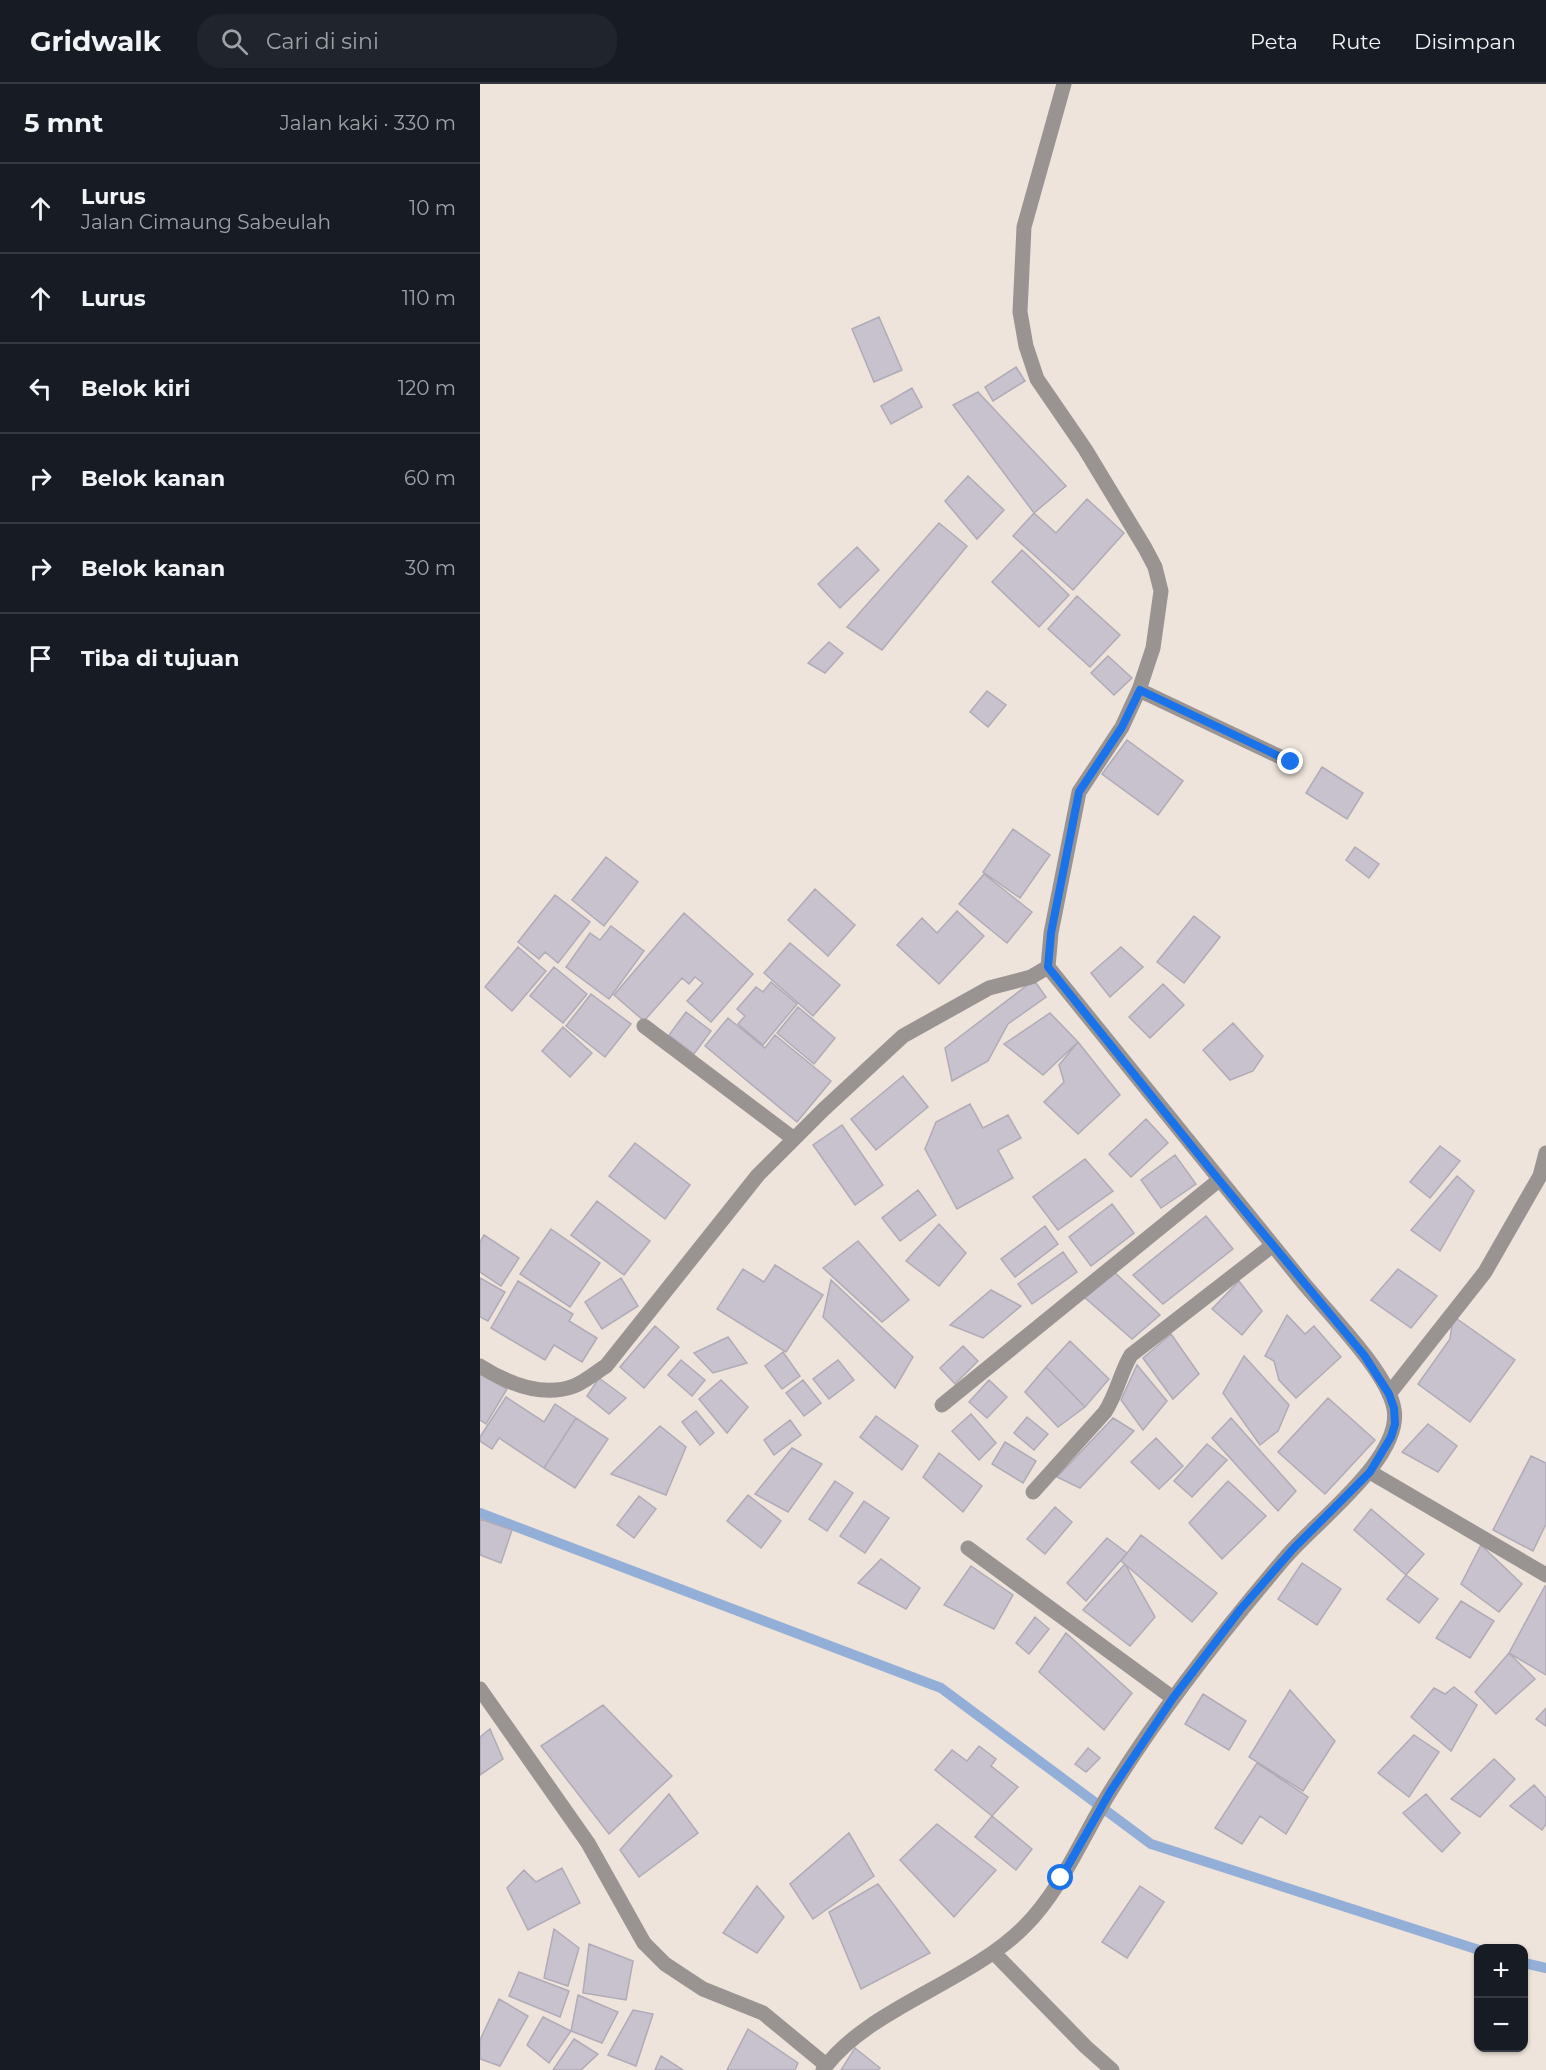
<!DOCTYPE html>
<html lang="id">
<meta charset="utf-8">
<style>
:root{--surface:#171b24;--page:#20242c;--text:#f1f3f6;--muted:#9ea1a6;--line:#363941}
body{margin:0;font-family:Montserrat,sans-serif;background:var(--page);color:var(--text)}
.controls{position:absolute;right:18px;bottom:18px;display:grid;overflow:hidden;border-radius:12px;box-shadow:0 2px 4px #0004}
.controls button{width:54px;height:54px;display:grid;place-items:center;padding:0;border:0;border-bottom:2px solid var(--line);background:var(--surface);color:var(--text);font:30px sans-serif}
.stop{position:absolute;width:18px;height:18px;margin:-14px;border:4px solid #1a73e8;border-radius:50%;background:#fff}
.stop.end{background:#1a73e8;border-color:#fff;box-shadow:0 2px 6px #0008}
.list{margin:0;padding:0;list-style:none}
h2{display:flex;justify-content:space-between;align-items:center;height:78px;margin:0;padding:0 24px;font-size:26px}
h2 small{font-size:20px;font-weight:400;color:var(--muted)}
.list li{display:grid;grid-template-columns:39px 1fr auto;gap:18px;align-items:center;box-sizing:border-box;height:90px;padding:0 24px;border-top:2px solid var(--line)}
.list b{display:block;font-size:22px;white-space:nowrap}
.list p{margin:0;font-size:20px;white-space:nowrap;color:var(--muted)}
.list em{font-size:20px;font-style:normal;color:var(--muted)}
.icon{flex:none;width:33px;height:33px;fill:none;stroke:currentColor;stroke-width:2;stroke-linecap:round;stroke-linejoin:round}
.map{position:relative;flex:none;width:1066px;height:1986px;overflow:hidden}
header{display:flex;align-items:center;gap:36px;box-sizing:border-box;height:84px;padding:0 30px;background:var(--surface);border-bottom:2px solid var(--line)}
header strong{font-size:28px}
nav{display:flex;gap:33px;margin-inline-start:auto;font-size:21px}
.search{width:420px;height:54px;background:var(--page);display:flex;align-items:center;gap:15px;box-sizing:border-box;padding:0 21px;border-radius:24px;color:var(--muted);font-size:22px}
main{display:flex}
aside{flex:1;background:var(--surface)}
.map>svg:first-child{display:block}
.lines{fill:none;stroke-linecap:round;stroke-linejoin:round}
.stream{stroke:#94afd7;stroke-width:10}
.building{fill:#c7c2ce;stroke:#b0abb7;stroke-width:1.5}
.minor{stroke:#999392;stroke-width:15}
.route{stroke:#1a73e8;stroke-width:8}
</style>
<header>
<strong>Gridwalk</strong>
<div class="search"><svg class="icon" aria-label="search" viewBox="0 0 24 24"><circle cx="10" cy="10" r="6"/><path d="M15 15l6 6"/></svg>Cari di sini</div>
<nav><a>Peta</a><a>Rute</a><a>Disimpan</a></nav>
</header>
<main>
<aside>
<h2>5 mnt<small>Jalan kaki · 330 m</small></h2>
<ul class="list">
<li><svg class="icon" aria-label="ahead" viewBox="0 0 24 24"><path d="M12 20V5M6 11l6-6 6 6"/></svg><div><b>Lurus</b><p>Jalan Cimaung Sabeulah</p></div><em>10 m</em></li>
<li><svg class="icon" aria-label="ahead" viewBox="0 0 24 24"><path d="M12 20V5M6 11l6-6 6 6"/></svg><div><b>Lurus</b></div><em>110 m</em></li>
<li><svg class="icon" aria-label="left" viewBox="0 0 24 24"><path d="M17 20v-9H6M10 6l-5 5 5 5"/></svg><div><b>Belok kiri</b></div><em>120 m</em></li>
<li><svg class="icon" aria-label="right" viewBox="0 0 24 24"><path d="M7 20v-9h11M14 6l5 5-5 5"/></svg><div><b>Belok kanan</b></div><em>60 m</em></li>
<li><svg class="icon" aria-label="right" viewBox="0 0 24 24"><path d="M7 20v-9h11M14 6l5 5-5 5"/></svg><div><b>Belok kanan</b></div><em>30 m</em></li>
<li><svg class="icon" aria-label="arrive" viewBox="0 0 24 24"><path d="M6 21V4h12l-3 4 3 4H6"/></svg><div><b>Tiba di tujuan</b></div></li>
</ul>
</aside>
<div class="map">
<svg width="1066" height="1986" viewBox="0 0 1066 1986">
<rect width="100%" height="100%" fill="#eee4db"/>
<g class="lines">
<path class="stream" d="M0 1429 461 1604 671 1760 999 1866
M1044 1879 1066 1884"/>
</g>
<path class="building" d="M399 233 422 286 394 298 372 245Z
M536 283 545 297 513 317 505 303Z
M432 304 442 323 411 340 401 322Z
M498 308 586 402 554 429 473 321Z
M488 392 524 426 497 455 465 417Z
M607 415 644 449 593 506 533 452 554 429 576 449Z
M459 439 487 462 402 566 367 543Z
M377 463 399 486 360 524 338 500Z
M542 466 589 511 559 543 512 498Z
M597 512 640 551 610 583 568 545Z
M349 558 363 569 345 589 328 579Z
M628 572 652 594 634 611 611 589Z
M507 607 526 621 508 643 490 628Z
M647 656 703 697 678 731 622 690Z
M842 683 883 709 867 735 826 709Z
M533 745 570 771 540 814 503 788Z
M875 763 899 780 889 794 866 776Z
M126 773 158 798 124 842 92 816Z
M504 790 552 828 527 859 479 820Z
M335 805 375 841 348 872 308 836Z
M75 811 110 838 78 879 65 868 59 875 38 858Z
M477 827 504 852 459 900 417 861 442 834 457 849Z
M204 829 273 890 231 938 207 917 223 899 215 893 209 900 202 894 164 937 134 911Z
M714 832 740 853 704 899 677 878Z
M131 842 164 867 129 915 86 883 110 849 120 856Z
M310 859 360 901 333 932 284 889Z
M38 863 66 887 32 927 5 903Z
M641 863 663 883 630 913 611 889Z
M74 883 107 910 83 939 50 912Z
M554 896 566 913 528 940 508 977 472 997 465 964Z
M291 898 317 920 283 961 258 940 265 932 257 925 276 903 283 908Z
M683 900 704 921 670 954 649 933Z
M111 910 151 940 125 973 86 942Z
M318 923 355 954 334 980 297 949Z
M206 928 231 947 214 970 189 951Z
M570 929 598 958 563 991 524 960Z
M248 934 285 964 295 951 351 997 317 1038 225 962Z
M753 939 783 972 773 987 750 996 723 966Z
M83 943 112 969 90 993 62 967Z
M598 958 640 1011 598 1050 564 1018 584 998 579 981Z
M423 992 448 1023 396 1066 371 1035Z
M490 1020 503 1044 528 1031 541 1054 518 1066 533 1094 477 1125 445 1065 456 1038Z
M666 1035 688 1059 651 1093 629 1070Z
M362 1041 403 1101 375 1121 333 1061Z
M155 1059 210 1101 185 1135 129 1092Z
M960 1062 980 1077 950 1114 930 1098Z
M695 1071 716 1100 681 1124 661 1096Z
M605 1075 633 1107 578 1146 553 1113Z
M977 1092 994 1107 960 1167 931 1146Z
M438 1106 456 1131 420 1157 402 1134Z
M117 1117 170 1157 144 1191 91 1151Z
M632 1120 654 1149 611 1182 589 1153Z
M726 1132 753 1165 683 1220 653 1191Z
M459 1140 486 1169 459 1202 426 1177Z
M565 1142 578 1160 535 1193 521 1175Z
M71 1145 120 1179 90 1223 40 1190Z
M4 1151 39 1174 21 1202 0 1188V1158Z
M378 1157 429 1216 402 1238 343 1184Z
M583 1168 597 1188 552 1220 538 1200Z
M295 1181 343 1211 306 1268 237 1225 263 1185 284 1198Z
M918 1185 957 1212 931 1244 891 1216Z
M633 1187 680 1231 652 1255 604 1213Z
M0 1194 25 1208 8 1237 0 1233Z
M141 1194 158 1222 122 1245 105 1218Z
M351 1196 433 1273 415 1304 343 1233Z
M38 1197 93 1230 89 1237 117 1254 102 1278 74 1261 65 1276 11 1244Z
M759 1197 782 1227 762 1251 732 1225Z
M511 1206 541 1222 503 1254 470 1241Z
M807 1231 825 1250 834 1242 861 1273 816 1314 799 1296 794 1277 785 1272Z
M973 1232 1035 1276 990 1338 938 1300 970 1255Z
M175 1242 199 1263 164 1304 140 1283Z
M691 1250 719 1290 693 1315 663 1274Z
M248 1253 267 1279 233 1289 214 1269Z
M590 1257 629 1295 605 1323 566 1283Z
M483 1262 498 1277 475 1300 460 1284Z
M303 1268 320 1292 302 1305 285 1282Z
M764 1272 809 1321 798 1347 780 1361 743 1309Z
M201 1276 225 1296 212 1312 188 1291Z
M358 1276 374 1296 349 1315 333 1295Z
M657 1281 687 1317 663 1346 641 1316Z
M566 1283 605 1323 578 1343 545 1308Z
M0 1290 27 1305 6 1340 0 1336Z
M119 1294 146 1314 129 1330 107 1312Z
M241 1296 268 1323 247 1349 219 1315Z
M323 1296 341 1319 324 1332 306 1309Z
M509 1296 527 1313 507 1334 489 1318Z
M26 1313 64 1338 75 1320 96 1334 64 1384 19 1354 12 1365 0 1357V1353Z
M848 1314 895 1356 845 1410 798 1368Z
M216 1327 234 1349 220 1361 202 1338Z
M491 1330 516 1359 499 1376 472 1347Z
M396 1332 438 1362 422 1386 380 1353Z
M547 1333 568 1350 554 1366 534 1349Z
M96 1334 128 1355 95 1404 64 1384Z
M633 1334 654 1347 600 1404 577 1393Z
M751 1334 816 1407 798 1427 732 1354Z
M310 1336 321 1351 294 1371 284 1356Z
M948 1340 977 1362 958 1388 922 1368Z
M180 1342 206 1363 186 1411 131 1390Z
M676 1354 703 1382 679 1405 651 1378Z
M525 1358 556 1377 543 1399 512 1380Z
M727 1360 747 1376 712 1413 694 1397Z
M312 1364 342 1380 308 1428 275 1410Z
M459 1369 502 1402 483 1428 443 1393Z
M1051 1372 1066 1379V1440L1053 1467 1013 1446Z
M355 1397 373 1409 347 1447 329 1435Z
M748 1397 786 1432 742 1475 709 1439Z
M268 1411 301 1437 281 1464 247 1437Z
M159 1412 176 1425 154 1454 137 1441Z
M384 1417 409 1434 385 1469 360 1452Z
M575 1423 592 1438 565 1470 547 1455Z
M891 1425 944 1470 926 1491 874 1446Z
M0 1435 32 1446 21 1479 0 1471Z
M661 1451 737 1509 712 1538 641 1477Z
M627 1454 647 1469 606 1517 587 1499Z
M1001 1461 1042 1500 1019 1528 981 1500Z
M401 1475 440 1504 426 1525 378 1499Z
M822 1479 861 1505 837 1541 798 1515Z
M645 1480 675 1533 650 1562 603 1526Z
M491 1482 533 1511 514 1545 464 1521Z
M926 1491 958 1515 939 1539 907 1515Z
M1065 1502 1066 1503V1591L1029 1569Z
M981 1517 1014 1537 990 1574 956 1554Z
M555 1533 569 1545 549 1570 536 1559Z
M586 1549 652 1609 624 1646 559 1588Z
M1029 1569 1055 1595 1016 1630 995 1608Z
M974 1603 997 1621 971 1667 931 1633 954 1604 965 1610Z
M810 1606 855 1657 823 1707 769 1673Z
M723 1610 766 1637 749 1666 705 1640Z
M123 1621 192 1692 129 1750 61 1662Z
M1066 1624V1642L1056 1635Z
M10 1645 23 1675 0 1691V1653Z
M934 1651 959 1668 929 1713 898 1689Z
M499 1662 516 1675 511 1682 538 1703 512 1732 455 1686 472 1666 487 1677Z
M608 1664 620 1674 606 1688 595 1680Z
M1014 1675 1035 1695 1000 1733 971 1715Z
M777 1679 828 1713 806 1750 780 1732 762 1760 735 1744Z
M1054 1701 1066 1714V1740L1062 1746 1030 1722Z
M189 1710 218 1749 159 1793 140 1766Z
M946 1710 980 1749 962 1768 923 1729Z
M512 1732 552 1765 536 1786 495 1753Z
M457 1740 516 1786 474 1833 420 1776Z
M369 1749 394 1792 333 1835 310 1800Z
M82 1784 100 1819 48 1846 27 1804 44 1786 56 1798Z
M398 1800 450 1869 381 1905 349 1828Z
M277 1802 304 1833 277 1869 243 1849Z
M660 1802 684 1818 647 1874 622 1858Z
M74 1845 99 1864 88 1902 64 1894Z
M109 1860 153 1877 146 1916 103 1909Z
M39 1888 89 1907 80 1933 29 1912Z
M98 1911 138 1928 122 1959 91 1947Z
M19 1915 48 1932 20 1982 0 1975V1956Z
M153 1926 173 1930 156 1982 128 1971Z
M63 1933 91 1947 69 1979 47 1961Z
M268 1945 318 1979 315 1986H247Z
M94 1955 118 1970 101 1986H73Z
M375 1964 400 1984 398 1986H361Z
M181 1972 203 1986H175Z"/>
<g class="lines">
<path class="minor" d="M659 606 811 678
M164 942 314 1055
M0 1282C27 1299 62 1314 94 1302 105 1298 116 1288 126 1282L278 1091 343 1026 423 952 509 904 551 893 568 883
M909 1310 1005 1188 1060 1092 1066 1069
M462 1321 739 1096
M890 1388 1066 1491
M553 1408 625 1328C637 1310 640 1289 651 1271L793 1161
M488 1464 693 1614
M0 1605 108 1759 164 1859 185 1880 223 1905 283 1929 346 1981
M515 1870 606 1963 632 1986
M343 1986C386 1925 488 1899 544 1843 582 1805 602 1753 630 1708 681 1625 742 1548 805 1474 834 1439 923 1374 914 1325 908 1288 846 1227 821 1196 737 1092 652 988 568 883L571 849 599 708 642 643 659 606 673 564 681 507 675 483 665 464 605 365 557 295 546 262 540 228 544 143 584 0"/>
</g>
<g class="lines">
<path class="route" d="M581 1794 630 1708 693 1614 760 1526 813 1465 890 1388 911 1353 915 1340 914 1324 909 1310 884 1271 739 1096 568 883 571 849 599 708 642 643 660 606 811 678"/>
</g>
</svg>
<div class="controls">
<button>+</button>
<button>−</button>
</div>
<div class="stop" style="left:581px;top:1794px"></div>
<div class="stop end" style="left:811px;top:678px"></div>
</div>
</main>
